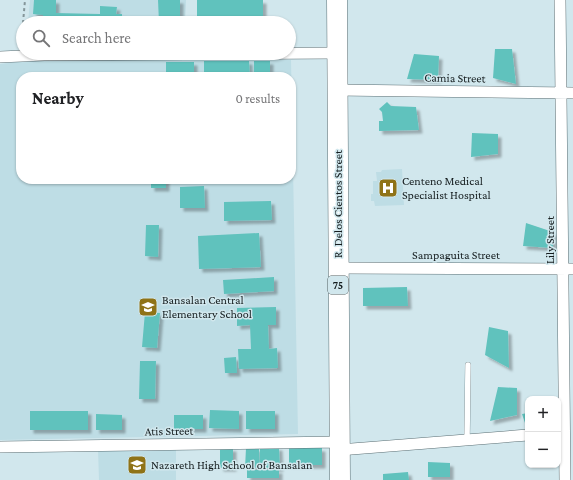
<!DOCTYPE html>
<meta charset="utf-8">
<style>
:root{--surface:#fff;--page:#f6f6f6;--text:#202124;--muted:#757577;--line:#e0e0e0}
body{margin:0;font-family:"Crimson Pro",serif;background:var(--page);color:var(--text)}
.controls{position:absolute;right:12px;bottom:12px;display:grid;overflow:hidden;border-radius:8px;box-shadow:0 1px 3px #0004}
.controls button{width:36px;height:36px;display:grid;place-items:center;padding:0;border:0;border-bottom:1px solid var(--line);background:var(--surface);color:var(--text);font:20px sans-serif}
.list{margin:0;padding:0;list-style:none}
h2{display:flex;justify-content:space-between;align-items:center;height:52px;margin:0;padding:0 16px;font-size:17px}
h2 small{font-size:13px;font-weight:400;color:var(--muted)}
.icon{flex:none;width:22px;height:22px;fill:none;stroke:currentColor;stroke-width:2;stroke-linecap:round;stroke-linejoin:round}
.map{position:relative;flex:none;width:573px;height:480px;overflow:hidden}
.search{position:absolute;background:var(--surface);box-shadow:0 1px 3px #0004;left:16px;top:16px;width:280px;height:44px;display:flex;align-items:center;gap:10px;box-sizing:border-box;padding:0 14px;border-radius:22px;color:var(--muted);font-size:15px}
.panel{position:absolute;background:var(--surface);box-shadow:0 1px 3px #0004;left:16px;top:72px;width:280px;height:112px;border-radius:16px}
.map>svg:first-child{display:block}
.built{fill:#bedde5;fill-rule:evenodd}
.building{fill:#61c2bd;filter:url(#shadow)}
.lines{fill:none;stroke-linecap:round;stroke-linejoin:round}
.lane-casing{stroke:#5b6f74;stroke-width:6}
.street-casing{stroke:#5b6f74;stroke-width:12}
.highway-casing{stroke:#5b6f74;stroke-width:21}
.path{stroke:#849599;stroke-width:2;stroke-dasharray:3 3;stroke-linecap:butt}
.lane{stroke:#fff;stroke-width:5.5}
.street{stroke:#fff;stroke-width:11}
.highway{stroke:#fff;stroke-width:20}
.labels{text-anchor:middle;stroke-width:3;stroke-linejoin:round;paint-order:stroke}
.shield{fill:#d1e7ed;stroke:#4d5a5d;stroke-width:1}
.shield-label{font-size:11px;font-weight:bold;fill:#151d1f}
.street-label{font-size:12px;fill:#151d1f;stroke:#d1e7ed}
.poi-label{font-size:12px;fill:#151d1f;stroke:#d1e7ed;text-anchor:start}
</style>
<div class="map">
<svg width="573" height="480" viewBox="0 0 573 480">
<defs>
<filter id="shadow"><feDropShadow dx="3.5" dy="3.5" stdDeviation="1" flood-color="#0004"/></filter>
</defs>
<rect width="100%" height="100%" fill="#d1e7ed"/>
<path class="built" d="M30 0H186L185 23H28Z
M33 60H291L298 434 0 440V64ZM21 77H291V179H21Z
M402 169 404 205 375 206 374 201H371V194H373V181H377L376 172H381L382 170Z
M98 449H176V480H99Z"/>
<path class="building" d="M34 0H56V13L100 14V6L117 7 116 14H122V23H43V15L33 14Z
M158 0H180V23H159Z
M197 0H263V23H197Z
M128 20H148V23H128Z
M495 49H512L516 84 493 78Z
M414 54 439 56 438 80 407 79Z
M204 61H249L250 77H204Z
M254 61H270V77H254Z
M166 62H194V75H166Z
M387 102 391 106 416 107 419 130 379 131V121H383L382 112 379 109Z
M472 133 498 134V154L471 157Z
M151 179H166V188H151Z
M204 186 205 208H180V187Z
M271 201 272 220 224 221V202Z
M526 223 553 232V248L523 246Z
M146 225H159L158 257 145 256Z
M259 233 261 267 199 269 198 236Z
M274 277V291L224 294 223 280Z
M407 287 408 306H363V288Z
M276 307V325H268L269 349 277 348 278 368 239 369 238 349H251L250 325 237 326V308Z
M145 312 160 313 157 348 142 347Z
M489 327 508 331 509 368 485 355Z
M236 357 237 373H225L224 358Z
M140 361H156L155 399H139Z
M498 387 517 388V415L490 421Z
M210 410 239 411V429L209 428Z
M30 411H88V430H30Z
M246 411H275V429H246Z
M528 413V429H527L522 414Z
M96 414 122 415V430H96Z
M174 415H203V429H174Z
M279 447 280 468H259L260 448Z
M289 447 322 448V465H289Z
M220 448H233V468H220Z
M246 448H259V468H245Z
M428 462 450 463V477H428Z
M247 470H279V478H247Z
M408 472 409 480H383V474Z"/>
<g class="lines">
<defs>
<path id="lane" d="M467 440 468 365"/>
<path id="street" d="M560 0 565 480
M0 57 44 55 337 53
M337 90 573 93
M338 268 573 269
M0 447 339 442
M339 450 528 435"/>
<path id="highway" d="M337 0 340 480"/>
</defs>
<use href="#lane" class="lane-casing"/>
<use href="#street" class="street-casing"/>
<use href="#highway" class="highway-casing"/>
<path class="path" d="M23 23 25 0
M22 46 23 27"/>
<use href="#lane" class="lane"/>
<use href="#street" class="street"/>
<use href="#highway" class="highway"/>
</g>
<defs>
<symbol id="hospital-square" viewBox="-11 -11 22 22"><rect x="-9" y="-9" width="18" height="18" rx="4" fill="#8f7317" stroke="#d1e7ed"/><path d="M-5-5h3v3.5h4V-5h3V5h-3V1.5h-4V5h-3Z" fill="#fff"/></symbol>
<symbol id="school-square" viewBox="-11 -11 22 22"><rect x="-9" y="-9" width="18" height="18" rx="4" fill="#8f7317" stroke="#d1e7ed"/><path d="M0-5L7-2L0 1L-7-2ZM-4 1L0 2.5L4 1V4Q0 6-4 4Z" fill="#fff"/></symbol>
</defs>
<g fill-rule="evenodd">
<use href="#hospital-square" x="377" y="177" width="22" height="22"/>
<use href="#school-square" x="137" y="296" width="22" height="22"/>
<use href="#school-square" x="126" y="454" width="22" height="22"/>
</g>
<g class="labels">
<rect class="shield" x="328" y="276" width="20" height="18" rx="3"/>
<g class="shield-label">
<text x="338" y="289">75</text>
</g>
<g class="street-label">
<text transform="translate(455 78) rotate(1)" y="4">Camia Street</text>
<text transform="translate(338 204) rotate(-90)" y="4">R. Delos Cientos Street</text>
<text transform="translate(550 240) rotate(-90)" y="4">Lily Street</text>
<text x="456" y="259">Sampaguita Street</text>
<text transform="translate(169 431) rotate(-1)" y="4">Atis Street</text>
</g>
<g class="poi-label">
<text x="402" y="185">Centeno Medical<tspan x="402" dy="14">Specialist Hospital</tspan></text>
<text x="162" y="304">Bansalan Central<tspan x="162" dy="14">Elementary School</tspan></text>
<text x="151" y="469">Nazareth High School of Bansalan</text>
</g>
</g>
</svg>
<div class="controls">
<button>+</button>
<button>−</button>
</div>
<div class="search"><svg class="icon" aria-label="search" viewBox="0 0 24 24"><circle cx="10" cy="10" r="6"/><path d="M15 15l6 6"/></svg>Search here</div>
<section class="panel">
<h2>Nearby<small>0 results</small></h2>
<ul class="list">
</ul>
</section>
</div>
